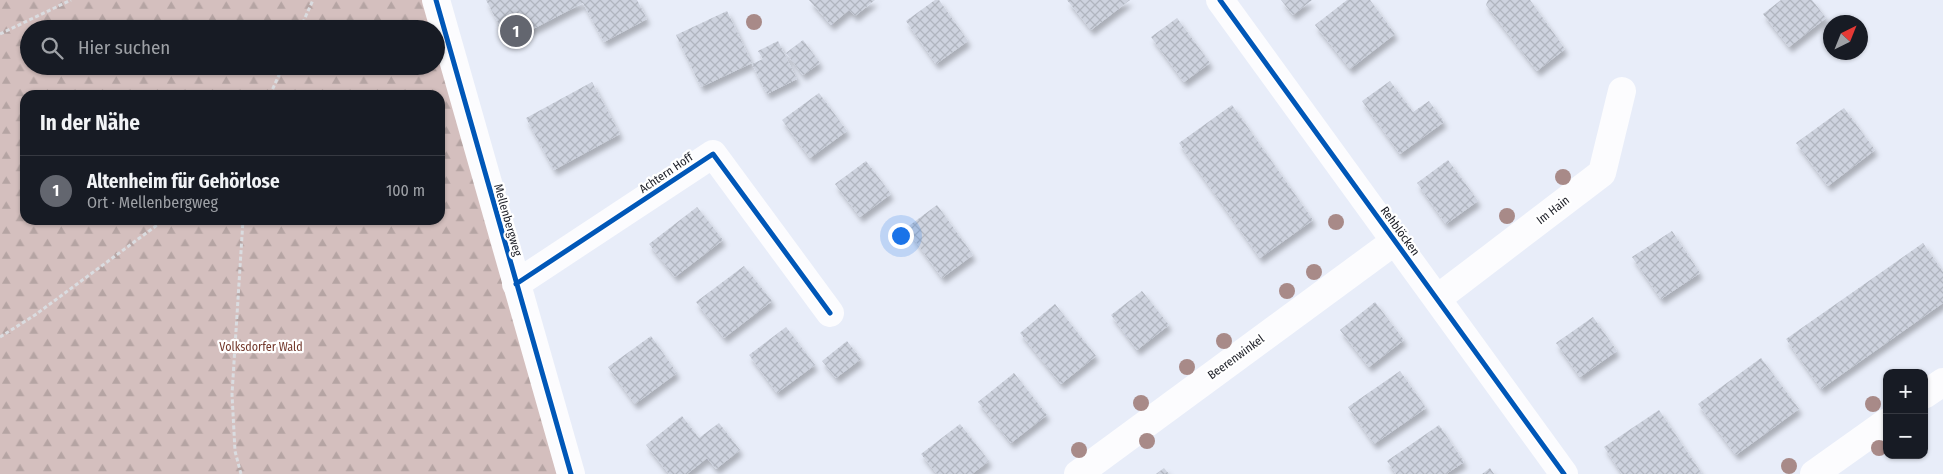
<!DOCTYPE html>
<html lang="de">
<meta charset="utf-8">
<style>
:root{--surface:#171b24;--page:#20242c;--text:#f1f3f6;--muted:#9ea1a6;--line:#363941;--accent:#63666f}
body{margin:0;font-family:"Fira Sans Condensed",sans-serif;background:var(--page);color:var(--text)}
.controls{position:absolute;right:15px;bottom:15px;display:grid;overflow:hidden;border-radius:10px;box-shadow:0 1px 4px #0004}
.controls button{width:45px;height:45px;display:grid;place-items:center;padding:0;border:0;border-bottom:1px solid var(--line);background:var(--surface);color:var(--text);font:25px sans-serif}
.compass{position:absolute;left:1823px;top:15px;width:45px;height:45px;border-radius:50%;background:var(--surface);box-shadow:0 1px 4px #0004;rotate:43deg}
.you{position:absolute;left:900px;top:235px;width:18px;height:18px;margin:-12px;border:4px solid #fff;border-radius:50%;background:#1a73e8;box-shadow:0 0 0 8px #1a73e833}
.badge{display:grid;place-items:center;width:32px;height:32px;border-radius:50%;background:var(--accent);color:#fff;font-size:16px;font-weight:700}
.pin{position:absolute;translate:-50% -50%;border:2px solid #fff;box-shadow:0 1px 5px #0006}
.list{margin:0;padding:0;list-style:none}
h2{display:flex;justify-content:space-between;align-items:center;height:65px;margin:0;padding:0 20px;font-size:21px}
h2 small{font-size:16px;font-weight:400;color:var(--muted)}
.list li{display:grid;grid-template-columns:32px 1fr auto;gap:15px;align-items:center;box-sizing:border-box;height:70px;padding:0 20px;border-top:1px solid var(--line)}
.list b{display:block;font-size:19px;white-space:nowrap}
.list p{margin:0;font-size:16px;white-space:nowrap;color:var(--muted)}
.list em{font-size:16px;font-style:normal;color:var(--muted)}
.icon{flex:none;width:28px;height:28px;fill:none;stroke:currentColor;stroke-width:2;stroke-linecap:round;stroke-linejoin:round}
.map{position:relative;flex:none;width:1943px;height:474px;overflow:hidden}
.search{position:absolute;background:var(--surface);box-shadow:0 1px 4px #0004;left:20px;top:20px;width:425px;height:55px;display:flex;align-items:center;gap:12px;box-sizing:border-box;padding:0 18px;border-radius:28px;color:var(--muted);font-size:19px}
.panel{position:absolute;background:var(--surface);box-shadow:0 1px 4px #0004;left:20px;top:90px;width:425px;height:135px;border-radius:15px}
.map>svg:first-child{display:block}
.forest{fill:url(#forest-firs);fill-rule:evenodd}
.building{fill:url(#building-cross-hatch);filter:url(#shadow)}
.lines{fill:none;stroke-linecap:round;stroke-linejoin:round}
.path{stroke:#dadce0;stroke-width:3;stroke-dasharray:4 2.5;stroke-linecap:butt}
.minor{stroke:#fcfcfe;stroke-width:28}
.cycleway-casing{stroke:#fff;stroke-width:8}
.cycleway{stroke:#0057b8;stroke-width:5}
.tree{fill:#a88a88}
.labels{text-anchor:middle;stroke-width:4.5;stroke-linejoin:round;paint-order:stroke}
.street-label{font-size:12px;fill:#1b1d25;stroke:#fff}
.park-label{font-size:12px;fill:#73392c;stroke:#fff}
</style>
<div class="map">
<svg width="1943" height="474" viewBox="0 0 1943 474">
<defs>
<pattern id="forest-firs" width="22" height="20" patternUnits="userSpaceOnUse" patternTransform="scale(1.25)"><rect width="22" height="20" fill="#d4bfbe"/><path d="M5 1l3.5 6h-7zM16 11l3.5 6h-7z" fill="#b5a4a3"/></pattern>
<pattern id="building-cross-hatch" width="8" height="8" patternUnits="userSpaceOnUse" patternTransform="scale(1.25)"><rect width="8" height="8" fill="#ced3df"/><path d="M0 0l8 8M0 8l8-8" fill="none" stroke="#b0b5bf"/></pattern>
<filter id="shadow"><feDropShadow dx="3" dy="5.5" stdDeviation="2.5" flood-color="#0004"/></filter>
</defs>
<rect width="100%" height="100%" fill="#e8edf9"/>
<path class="forest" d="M0 0H427L435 29H29V66H436V35L557 474H0ZM25 95H440V220H25Z"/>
<path class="building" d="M486 0H637L647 19 604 42 583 3 508 42Z
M809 0H875L855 16 849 10 831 25Z
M935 0H939L968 41 936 64 906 21Z
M1067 0H1130L1091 30Z
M1281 0H1312L1293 15Z
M1347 0H1370L1395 34 1350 69 1315 25Z
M1488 0H1530L1565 49 1537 71 1486 5Z
M1781 0H1812L1826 18 1789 47 1763 14Z
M727 11 752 63 701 87 676 35Z
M1177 18 1210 63 1184 82 1151 37Z
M803 40 820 63 803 75 786 53Z
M778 41 797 79 767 94 752 64 763 59 758 51Z
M1390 81 1413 112 1429 101 1444 122 1400 154 1362 101Z
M592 82 620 134 554 170 526 118Z
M819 93 847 131 810 158 782 120Z
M1232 105 1313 220 1260 258 1179 143Z
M1844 108 1875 150 1828 186 1796 143Z
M1448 160 1478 201 1446 224 1417 183Z
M866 161 891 194 860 217 835 184Z
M937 205 973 255 942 278 906 228Z
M697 207 723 240 675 277 649 244Z
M1672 231 1700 273 1661 299 1632 257Z
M1923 243 1943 272V303L1821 389 1786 339Z
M744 266 772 301 724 338 696 302Z
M1142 291 1169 325 1137 350 1111 315Z
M1375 302 1404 340 1369 367 1340 330Z
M1055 304 1096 356 1061 384 1020 333Z
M1593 317 1617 351 1580 377 1556 343Z
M786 327 815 365 777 393 749 355Z
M651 336 677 373 635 404 608 367Z
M847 341 861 359 836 378 822 361Z
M1761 358 1799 409 1736 455 1698 404Z
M1400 371 1426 408 1374 444 1348 407Z
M1014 373 1047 415 1011 443 978 402Z
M1659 410 1702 474H1622L1604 447Z
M682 416 699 438 719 423 740 450 716 469 707 458 687 474H669L646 445Z
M960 424 989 461 972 474H937L921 454Z
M1439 425 1464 462 1446 474H1396L1387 461Z
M1164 468 1169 474H1156Z
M1490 468 1494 474H1482Z"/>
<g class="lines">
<path class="path" d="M300 29 313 0
M0 34 71 0
M270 95 283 66
M0 337 35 315 164 220
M241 474 235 451 232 394 243 220"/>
<path class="minor" d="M436 0 571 474
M1220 0 1564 474
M516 284 713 154 830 313
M1438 298 1602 173 1622 91
M1924 395 1943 382
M1078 474 1395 241
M1814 474 1887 422"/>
<defs>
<path id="cycleway" d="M436 0 571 474
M1220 0 1564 474
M516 284 713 154 830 313"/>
</defs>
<use href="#cycleway" class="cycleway-casing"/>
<use href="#cycleway" class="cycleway"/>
</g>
<g class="tree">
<circle cx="754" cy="22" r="8"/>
<circle cx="1563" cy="177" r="8"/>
<circle cx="1507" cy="216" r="8"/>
<circle cx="1336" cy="222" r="8"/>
<circle cx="1314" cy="272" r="8"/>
<circle cx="1287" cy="291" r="8"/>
<circle cx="1224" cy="341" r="8"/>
<circle cx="1187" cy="367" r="8"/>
<circle cx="1141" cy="403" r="8"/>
<circle cx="1873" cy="404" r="8"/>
<circle cx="1147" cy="441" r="8"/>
<circle cx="1879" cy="448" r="8"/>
<circle cx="1079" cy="450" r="8"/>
<circle cx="1789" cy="466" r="8"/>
</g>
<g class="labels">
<g class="street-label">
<text transform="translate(666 173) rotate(-34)" y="4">Achtern Hoff</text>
<text transform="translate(1553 210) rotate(-38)" y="4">Im Hain</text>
<text transform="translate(508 220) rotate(74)" y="4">Mellenbergweg</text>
<text transform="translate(1400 231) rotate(54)" y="4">Rehblöcken</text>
<text transform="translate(1236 357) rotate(-36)" y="4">Beerenwinkel</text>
</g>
<g class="park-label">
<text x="261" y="351">Volksdorfer Wald</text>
</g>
</g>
</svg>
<div class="controls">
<button>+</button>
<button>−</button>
</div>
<svg class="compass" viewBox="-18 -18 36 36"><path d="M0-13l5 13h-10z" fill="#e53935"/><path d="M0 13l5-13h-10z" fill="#9ea1a6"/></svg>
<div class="you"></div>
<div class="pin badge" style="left:516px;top:31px">1</div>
<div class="search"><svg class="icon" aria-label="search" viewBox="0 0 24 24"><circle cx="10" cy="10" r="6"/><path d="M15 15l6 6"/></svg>Hier suchen</div>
<section class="panel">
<h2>In der Nähe<small></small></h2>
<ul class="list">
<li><span class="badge">1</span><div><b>Altenheim für Gehörlose</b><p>Ort · Mellenbergweg</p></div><em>100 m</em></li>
</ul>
</section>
</div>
